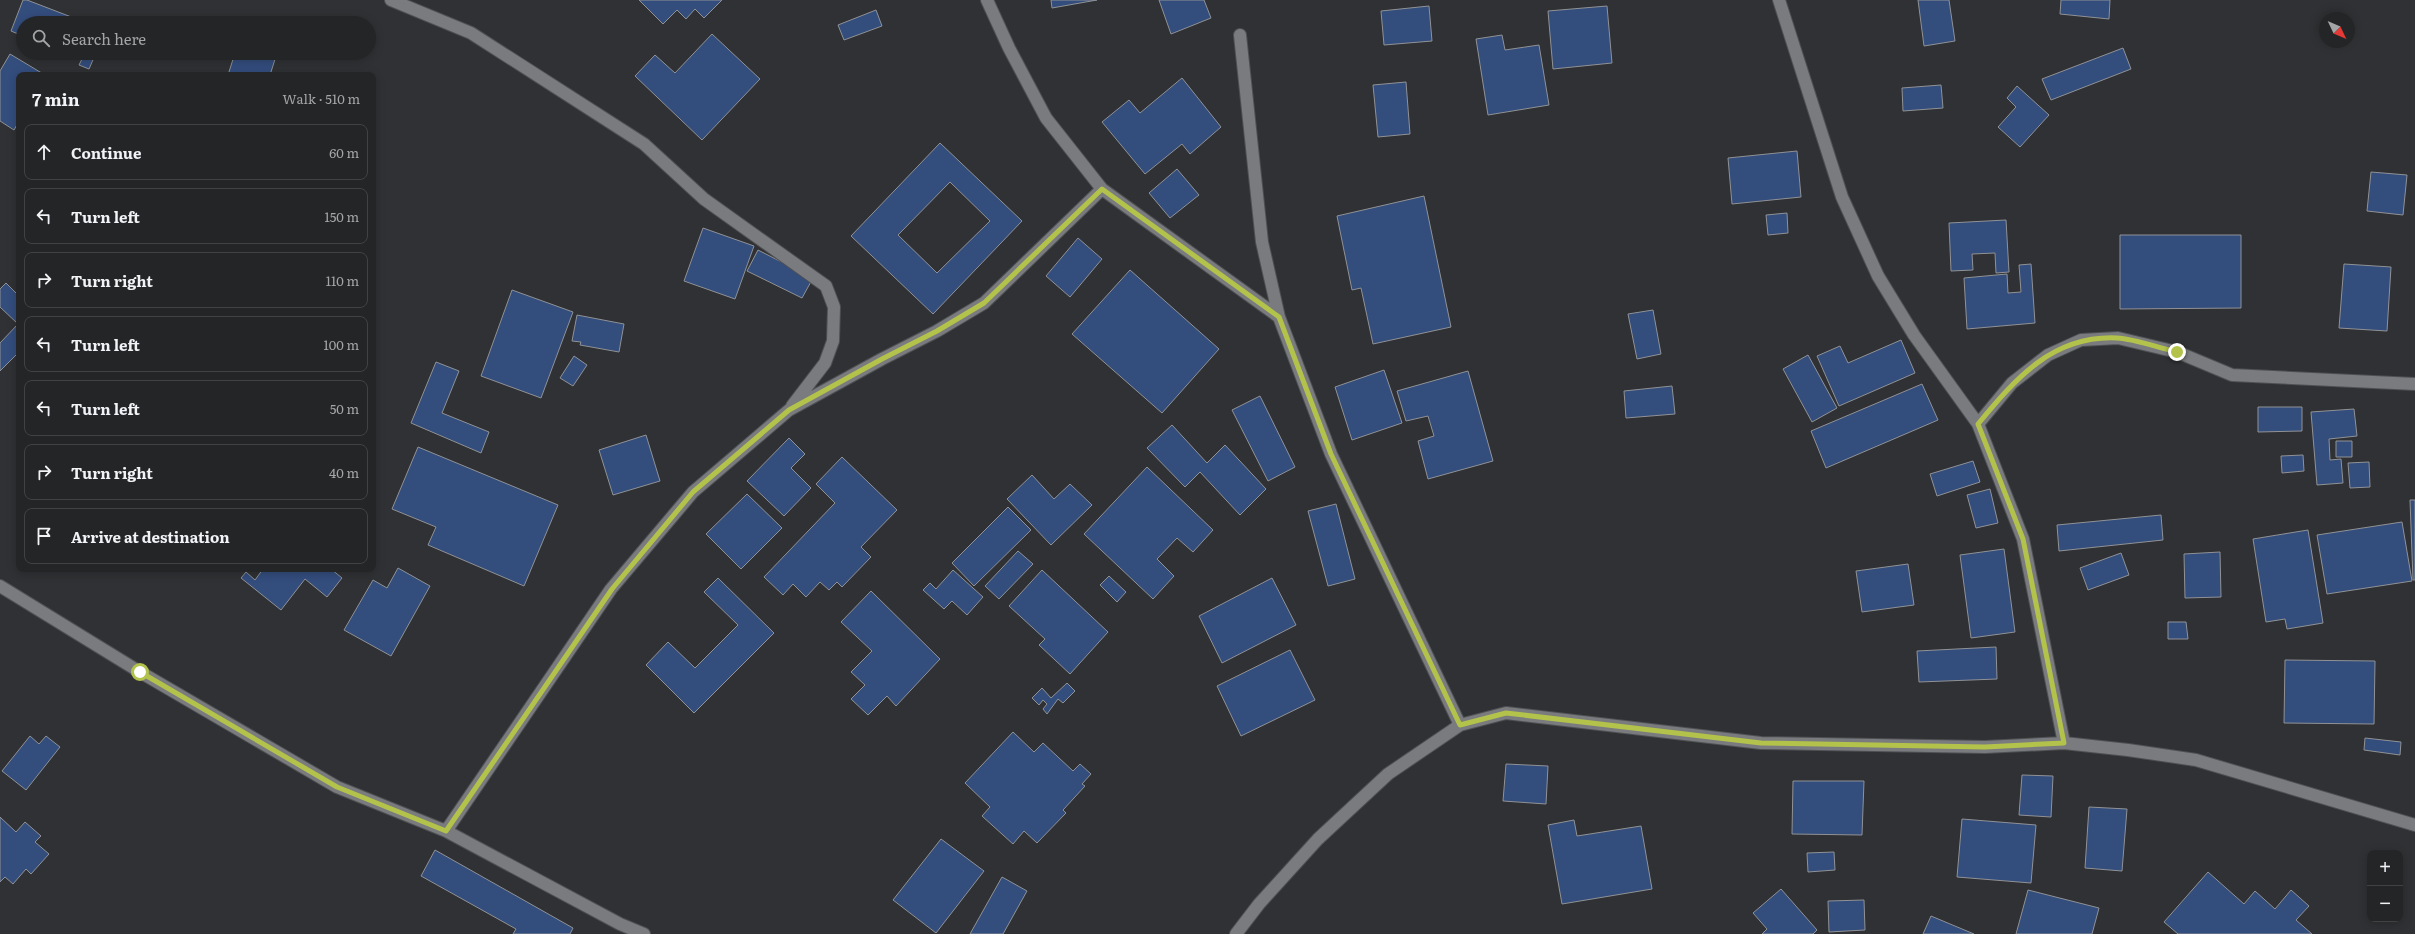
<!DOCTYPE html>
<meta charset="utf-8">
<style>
:root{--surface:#242527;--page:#2c2d2f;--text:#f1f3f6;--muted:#a3a5a7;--line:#414244}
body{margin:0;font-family:Literata,serif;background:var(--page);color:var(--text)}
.controls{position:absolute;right:12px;bottom:12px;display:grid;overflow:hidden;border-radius:8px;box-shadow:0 2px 10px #0003}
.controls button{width:36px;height:36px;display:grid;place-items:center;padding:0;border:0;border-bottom:1px solid var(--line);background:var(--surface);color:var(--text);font:20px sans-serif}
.compass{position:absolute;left:2319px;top:12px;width:36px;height:36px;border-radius:50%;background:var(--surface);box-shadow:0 2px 10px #0003;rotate:134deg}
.stop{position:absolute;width:12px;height:12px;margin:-9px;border:3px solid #b3c24b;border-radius:50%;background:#fff}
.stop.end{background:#b3c24b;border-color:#fff;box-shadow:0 1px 4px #0008}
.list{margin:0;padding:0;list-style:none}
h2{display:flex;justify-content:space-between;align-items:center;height:52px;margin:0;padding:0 16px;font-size:17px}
h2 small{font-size:13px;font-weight:400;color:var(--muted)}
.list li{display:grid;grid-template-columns:26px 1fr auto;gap:12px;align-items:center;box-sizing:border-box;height:56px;margin:0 8px 8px;padding:0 8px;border:1px solid var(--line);border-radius:8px}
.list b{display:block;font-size:15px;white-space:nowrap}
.list em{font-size:13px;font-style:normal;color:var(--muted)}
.icon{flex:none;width:22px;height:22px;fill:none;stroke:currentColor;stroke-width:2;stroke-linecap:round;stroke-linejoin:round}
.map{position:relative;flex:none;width:2415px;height:934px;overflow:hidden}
.search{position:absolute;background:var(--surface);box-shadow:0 2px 10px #0003;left:16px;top:16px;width:360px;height:44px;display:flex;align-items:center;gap:10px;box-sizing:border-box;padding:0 14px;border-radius:22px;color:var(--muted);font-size:15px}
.panel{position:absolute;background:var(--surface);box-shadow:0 2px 10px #0003;left:16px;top:72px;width:360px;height:500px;border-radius:8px}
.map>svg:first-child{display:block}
.building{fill:#334d7d;stroke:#909295;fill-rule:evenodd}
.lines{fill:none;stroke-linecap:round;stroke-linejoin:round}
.minor-casing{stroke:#4f5053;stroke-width:14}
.minor{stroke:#797b7e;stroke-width:12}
.route{stroke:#b3c24b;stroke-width:5}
</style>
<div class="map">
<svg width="2415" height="934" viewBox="0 0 2415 934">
<rect width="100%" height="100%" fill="#303134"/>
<path class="building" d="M23 0H27L87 23H23V36L11 31Z
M639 0H722L704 18 695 9 686 19 677 10 663 24Z
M1051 0H1097L1052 8Z
M1159 0H1204L1211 18 1171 34Z
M1918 0H1949L1955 41 1924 46Z
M2061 0H2110L2109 19 2060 14Z
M1429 6 1432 41 1384 45 1381 11Z
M1607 6 1612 63 1553 69 1548 11Z
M876 10 882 26 844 40 838 25Z
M712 34 760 79 702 140 635 76 655 55 675 73Z
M1502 35 1505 50 1539 45 1549 105 1488 115 1476 39Z
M2123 48 2131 69 2051 100 2042 79Z
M65 53H96L89 69 79 65 82 59Z
M235 53H277L270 75H228Z
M10 54 45 75H19V121L14 130 0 121V71Z
M1182 78 1221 127 1190 154 1182 144 1145 174 1102 122 1129 100 1140 113Z
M1406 82 1410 134 1378 137 1373 85Z
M1941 85 1943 108 1903 111 1902 88Z
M2017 86 2049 115 2020 147 1998 127 2016 107 2007 98Z
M940 143 1022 221 933 314 851 236ZM950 182 990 221 937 273 898 235Z
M1797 151 1801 197 1732 204 1728 158Z
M1177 169 1199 195 1170 218 1149 193Z
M2371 172 2407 175 2403 215 2367 211Z
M1424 196 1451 327 1373 344 1361 288 1352 290 1337 216Z
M1787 213 1788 233 1768 235 1766 215Z
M2006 220 2009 272 1996 273 1995 253 1972 254 1973 270 1951 271 1949 223Z
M703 228 754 246 735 299 684 281Z
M2120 235H2241V308L2120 309Z
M1078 238 1102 259 1070 297 1046 276Z
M758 250 813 278 802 298 747 271Z
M2031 264 2035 323 1967 329 1964 278 2007 274 2008 293 2021 292 2019 265Z
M2344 264 2391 267 2387 331 2339 328Z
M1130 270 1219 349 1162 413 1072 334Z
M6 283 19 296V352L0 371V343L18 324 0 307V289Z
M512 290 573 312 541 398 481 376Z
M1653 310 1661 354 1637 359 1628 314Z
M577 315 624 324 619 352 580 345 581 342 572 341Z
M1901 340 1915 373 1839 406 1817 356 1840 346 1848 363Z
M1808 355 1837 408 1812 422 1783 369Z
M574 356 587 365 573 386 560 378Z
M436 362 459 371 442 413 489 432 481 453 411 423Z
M1384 370 1402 423 1352 440 1335 387Z
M1468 371 1493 461 1428 479 1418 441 1434 436 1428 416 1406 421 1397 391Z
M1922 384 1938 420 1826 468 1811 431Z
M1672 386 1675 414 1626 418 1624 391Z
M1260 396 1295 467 1268 481 1232 410Z
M2258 407H2302V431L2258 432Z
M2354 409 2357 436 2329 439 2330 460 2341 459 2343 483 2317 485 2311 412Z
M1172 425 1207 463 1225 445 1266 489 1240 515 1200 472 1185 487 1147 448Z
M646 435 660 481 613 495 599 450Z
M789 438 805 454 791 468 811 488 784 516 747 481Z
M2336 441H2352V457H2336Z
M418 447 558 505 524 586 428 545 436 527 392 509Z
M2303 455 2304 471 2282 473 2281 456Z
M842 457 897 510 861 547 871 557 842 587 837 582 829 590 820 582 806 597 793 584 783 595 764 577 835 503 816 484Z
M1973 461 1980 482 1937 496 1930 474Z
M2369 462 2370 487 2350 488 2348 463Z
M1147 467 1213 530 1193 552 1177 538 1157 559 1174 576 1153 599 1084 534Z
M1032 475 1054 499 1070 484 1092 505 1051 545 1007 499Z
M1990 489 1998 523 1976 528 1967 495Z
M747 494 782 528 741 569 706 534Z
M2410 500H2415V580H2413Z
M1336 504 1355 579 1328 586 1308 511Z
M1008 507 1031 530 974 586 952 563Z
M2161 515 2163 540 2059 551 2057 525Z
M2402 522 2412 581 2327 594 2317 535Z
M2308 530 2323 623 2287 629 2285 619 2266 622 2253 539Z
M2004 549 2015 632 1971 638 1960 555Z
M1018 551 1033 564 999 599 985 586Z
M2220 552 2221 597 2185 598 2184 554Z
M2121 553 2129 575 2088 590 2080 568Z
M1908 564 1914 605 1862 612 1856 571Z
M398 568 430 586 391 656 344 630 373 580 387 588Z
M263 569H331L342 578 327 597 305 579 281 610 241 578 246 572 255 580Z
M953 570 983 597 967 615 952 601 944 609 923 590 930 583 936 589Z
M1042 570 1108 632 1070 674 1039 645 1045 639 1009 606Z
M1109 576 1126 592 1117 602 1100 585Z
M718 578 774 633 694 713 646 665 668 642 695 668 738 625 704 592Z
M1272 578 1296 625 1222 663 1199 616Z
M871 591 940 659 896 706 887 696 868 715 851 699 865 685 851 672 872 651 841 622Z
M2168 622H2186L2188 639H2168Z
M1996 647 1997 679 1919 682 1917 651Z
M1290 650 1315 700 1241 736 1217 686Z
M2285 660 2375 661 2374 724 2284 723Z
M1067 683 1075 691 1063 703 1058 699 1047 714 1043 709 1047 704 1043 700 1039 705 1032 698 1042 688 1051 698Z
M1013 732 1034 752 1043 743 1073 771 1080 764 1091 774 1082 784 1085 786 1063 810 1066 813 1037 843 1024 831 1013 844 982 816 990 807 965 783Z
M30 736 39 744 46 736 60 747 26 790 2 771Z
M2365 738 2401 742 2400 755 2364 750Z
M1506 764 1548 766 1546 804 1503 801Z
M2022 775 2053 776 2051 817 2019 815Z
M1793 781H1864L1862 835 1792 834Z
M2089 807 2127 809 2122 871 2085 868Z
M0 817 16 832 25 822 41 836 35 842 49 854 31 874 26 869 13 884 5 877 0 882Z
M1962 819 2036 825 2031 883 1957 877Z
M1574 820 1577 836 1641 826 1652 889 1562 904 1548 825Z
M941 839 984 871 936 933 893 900Z
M435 850 573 928 570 934H513L516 929 421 876Z
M1834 852 1835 870 1808 872 1807 853Z
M2208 872 2244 904 2255 891 2275 909 2291 890 2309 906 2296 920 2312 934H2178L2164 922Z
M1002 877 1027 891 1003 934H970Z
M1781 889 1817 930 1813 934H1762L1767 929 1753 913Z
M2028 890 2099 908 2092 934H2016Z
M1864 900 1865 930 1829 932 1828 901Z
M1931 916 1974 934H1923Z"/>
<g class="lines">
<defs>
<path id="minor" d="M391 0 471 33 644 144 704 199 826 286 834 307 833 341 825 363 792 406
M987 0 1009 48 1046 118 1102 189 1279 317
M1779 0 1842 197 1878 276 1914 335 1978 424 2023 539 2064 743
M1240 35 1262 242 1279 317 1331 454 1460 725
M1978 424 2012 383 2048 355 2081 340 2118 338 2177 352 2232 375 2415 384
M0 586 140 672 337 787 446 831 620 924 644 934
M446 831 611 589 693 492 789 410 882 359 937 331 984 303 1102 189
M1236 934 1259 904 1318 839 1388 774 1460 725 1506 713 1761 743 1985 747 2064 743 2128 750 2196 760 2415 825"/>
</defs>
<use href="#minor" class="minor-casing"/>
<use href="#minor" class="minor"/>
</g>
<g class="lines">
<path class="route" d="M140 672 337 787 446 831 612 589 693 492 789 410 882 359 937 331 984 303 1102 189 1279 317 1331 454 1460 725 1506 713 1761 743 1985 747 2064 743 2023 539 1978 424C2016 378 2053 335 2117 338 2136 339 2158 348 2177 352"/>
</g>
</svg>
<div class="controls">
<button>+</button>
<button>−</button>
</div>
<svg class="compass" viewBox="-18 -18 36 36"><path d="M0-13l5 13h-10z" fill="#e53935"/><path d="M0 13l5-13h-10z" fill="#a3a5a7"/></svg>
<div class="stop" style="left:140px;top:672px"></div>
<div class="stop end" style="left:2177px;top:352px"></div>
<div class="search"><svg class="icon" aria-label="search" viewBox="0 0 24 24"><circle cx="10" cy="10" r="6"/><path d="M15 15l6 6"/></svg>Search here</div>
<section class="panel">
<h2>7 min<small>Walk · 510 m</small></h2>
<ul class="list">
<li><svg class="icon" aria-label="ahead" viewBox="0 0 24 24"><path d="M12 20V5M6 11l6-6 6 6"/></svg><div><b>Continue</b></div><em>60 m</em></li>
<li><svg class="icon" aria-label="left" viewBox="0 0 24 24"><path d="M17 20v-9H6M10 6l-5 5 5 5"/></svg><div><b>Turn left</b></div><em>150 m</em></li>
<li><svg class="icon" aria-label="right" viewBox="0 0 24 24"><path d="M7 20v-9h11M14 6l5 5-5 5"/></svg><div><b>Turn right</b></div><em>110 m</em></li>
<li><svg class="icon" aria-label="left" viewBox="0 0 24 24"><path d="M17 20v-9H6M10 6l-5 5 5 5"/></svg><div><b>Turn left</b></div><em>100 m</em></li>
<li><svg class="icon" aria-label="left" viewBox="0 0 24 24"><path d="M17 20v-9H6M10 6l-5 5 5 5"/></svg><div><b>Turn left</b></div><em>50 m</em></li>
<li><svg class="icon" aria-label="right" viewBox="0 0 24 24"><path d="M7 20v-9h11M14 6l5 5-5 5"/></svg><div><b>Turn right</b></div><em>40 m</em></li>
<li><svg class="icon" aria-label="arrive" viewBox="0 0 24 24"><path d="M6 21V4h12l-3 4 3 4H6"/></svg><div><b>Arrive at destination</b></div></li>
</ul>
</section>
</div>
